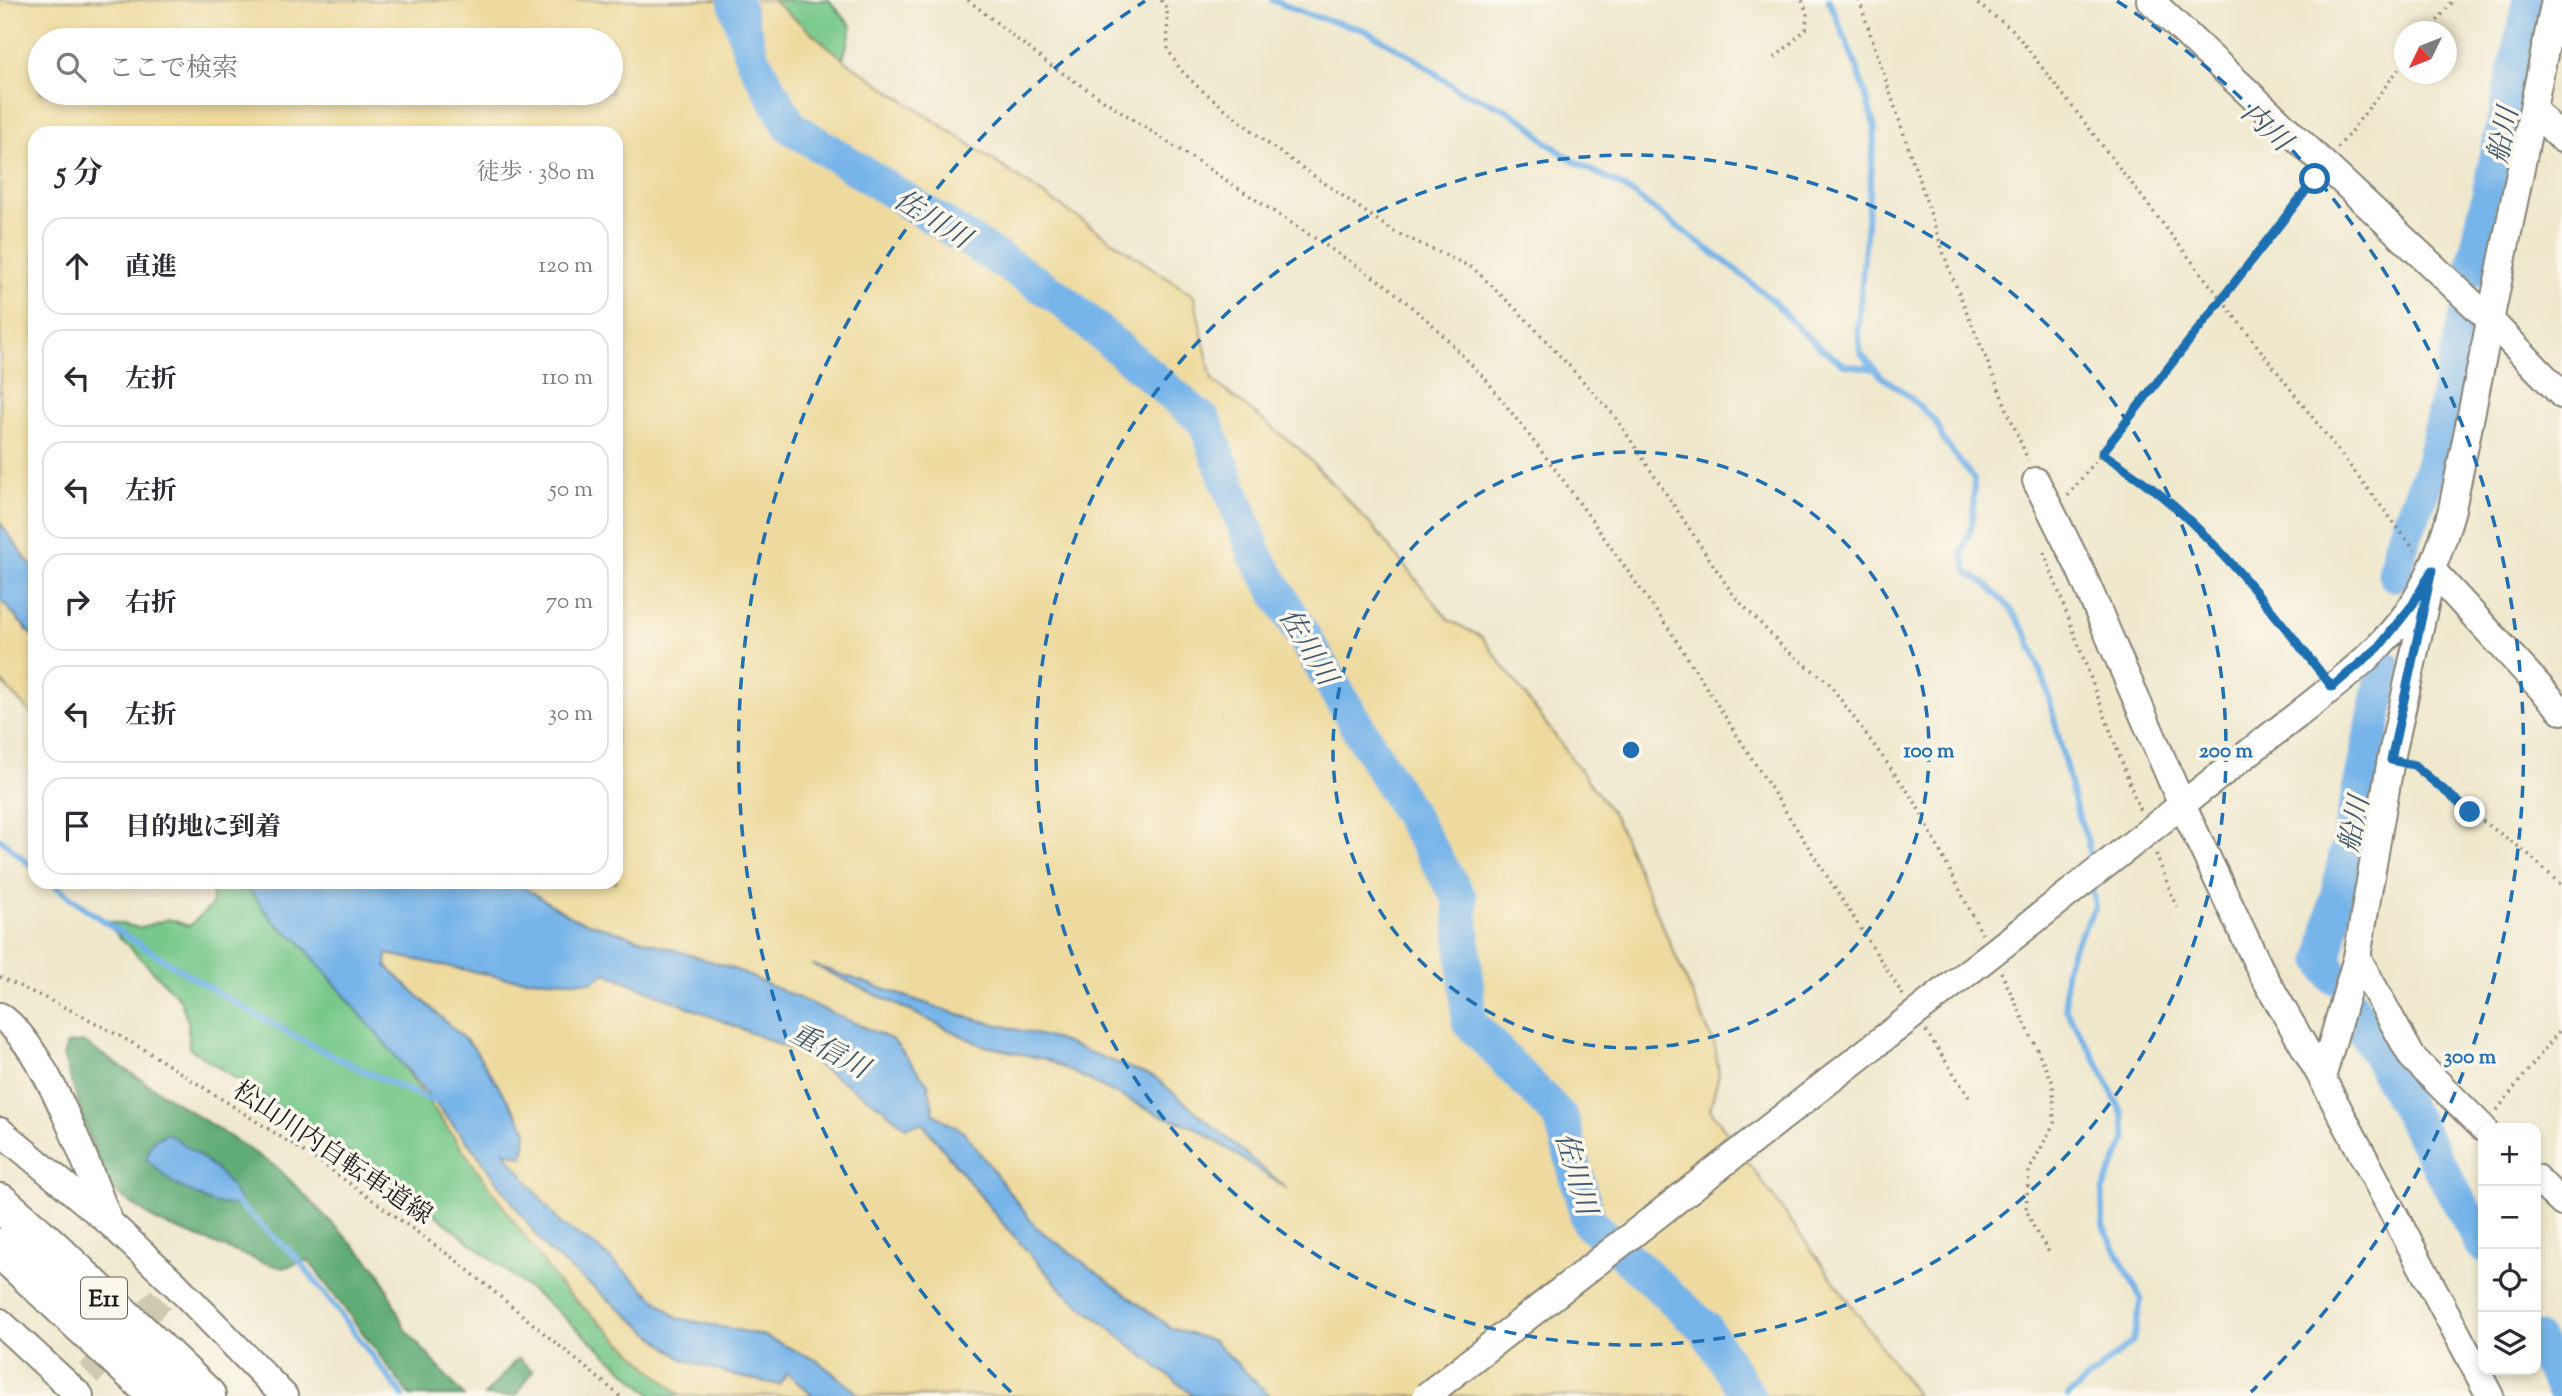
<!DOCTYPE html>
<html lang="ja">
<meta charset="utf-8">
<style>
:root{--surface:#fff;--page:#f2f2f3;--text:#2b2b33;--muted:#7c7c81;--line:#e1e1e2}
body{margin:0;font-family:"Sorts Mill Goudy","Noto Serif JP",serif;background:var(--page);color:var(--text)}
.controls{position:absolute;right:21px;bottom:21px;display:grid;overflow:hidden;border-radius:14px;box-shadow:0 4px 10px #0003}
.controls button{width:63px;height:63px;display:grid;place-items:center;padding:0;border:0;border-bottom:2px solid var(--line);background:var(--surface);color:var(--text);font:35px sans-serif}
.compass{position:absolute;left:2394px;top:21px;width:63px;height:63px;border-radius:50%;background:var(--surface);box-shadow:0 4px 10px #0003;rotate:227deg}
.stop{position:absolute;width:21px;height:21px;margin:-16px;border:5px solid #1f6fb2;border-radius:50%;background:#fff}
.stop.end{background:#1f6fb2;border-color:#fff;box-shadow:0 2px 7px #0008}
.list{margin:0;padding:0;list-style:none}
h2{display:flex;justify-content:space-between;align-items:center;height:91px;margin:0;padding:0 28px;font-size:30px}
h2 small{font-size:23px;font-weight:400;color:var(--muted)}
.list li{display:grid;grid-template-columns:46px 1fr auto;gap:21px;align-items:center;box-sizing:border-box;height:98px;margin:0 14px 14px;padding:0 14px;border:2px solid var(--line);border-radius:21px}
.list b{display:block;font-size:26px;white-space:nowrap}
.list em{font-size:23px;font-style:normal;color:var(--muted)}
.icon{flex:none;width:38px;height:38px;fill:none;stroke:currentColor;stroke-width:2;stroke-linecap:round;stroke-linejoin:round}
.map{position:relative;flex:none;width:2562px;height:1396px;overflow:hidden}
.search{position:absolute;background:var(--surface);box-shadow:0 4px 10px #0003;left:28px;top:28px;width:595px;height:77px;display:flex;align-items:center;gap:18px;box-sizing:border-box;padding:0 24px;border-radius:38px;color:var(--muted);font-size:26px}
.panel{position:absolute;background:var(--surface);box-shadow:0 4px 10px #0003;left:28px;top:126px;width:595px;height:763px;border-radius:21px}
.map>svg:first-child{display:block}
.green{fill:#77c88a;stroke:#4a7253;stroke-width:2}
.forest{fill:#61ac76;stroke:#3e6449;stroke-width:2}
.sand{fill:#eeda9e;stroke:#857b5d;stroke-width:2;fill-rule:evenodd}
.water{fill:#76b4e9;stroke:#496882;stroke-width:2}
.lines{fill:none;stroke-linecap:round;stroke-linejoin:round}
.stream{stroke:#76b4e9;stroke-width:6}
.river{stroke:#76b4e9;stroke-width:35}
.minor-tunnel{stroke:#cfc9b2;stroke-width:26;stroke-dasharray:26 13;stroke-linecap:butt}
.minor-casing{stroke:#868274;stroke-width:30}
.highway-casing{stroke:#868274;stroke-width:42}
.path{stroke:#868274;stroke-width:3.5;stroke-dasharray:2 5;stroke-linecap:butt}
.minor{stroke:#fff;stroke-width:26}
.highway{stroke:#fff;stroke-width:38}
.minor-bridge-casing{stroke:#868274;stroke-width:30;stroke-linecap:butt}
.minor-bridge{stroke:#fff;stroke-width:26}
.route{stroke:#1f6fb2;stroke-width:9}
.ring{fill:none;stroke:#1f6fb2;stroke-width:3.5;stroke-dasharray:12 9}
.labels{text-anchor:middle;stroke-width:7;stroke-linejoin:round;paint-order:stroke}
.shield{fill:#fbf7ec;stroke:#5f5e5a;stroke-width:2}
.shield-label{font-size:24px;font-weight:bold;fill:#1c1c1c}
.street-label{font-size:26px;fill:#1c1c1c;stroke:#fbf7ec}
.water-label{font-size:28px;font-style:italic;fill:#40596e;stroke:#fbf7ec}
.centre{fill:#1f6fb2;stroke:#fbf7ec;stroke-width:3.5}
.ring-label{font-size:21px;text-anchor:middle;font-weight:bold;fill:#1f6fb2;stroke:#fbf7ec;stroke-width:7;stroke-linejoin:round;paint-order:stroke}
</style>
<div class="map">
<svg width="2562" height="1396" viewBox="0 0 2562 1396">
<rect width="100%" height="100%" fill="#fbf7ec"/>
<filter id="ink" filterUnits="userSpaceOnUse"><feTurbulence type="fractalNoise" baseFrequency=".0143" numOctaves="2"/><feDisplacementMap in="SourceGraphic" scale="14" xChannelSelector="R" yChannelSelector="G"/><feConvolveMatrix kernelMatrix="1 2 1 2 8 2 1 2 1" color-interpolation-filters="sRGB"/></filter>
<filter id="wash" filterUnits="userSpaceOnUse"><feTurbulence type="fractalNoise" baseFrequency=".00686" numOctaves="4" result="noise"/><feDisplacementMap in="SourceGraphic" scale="28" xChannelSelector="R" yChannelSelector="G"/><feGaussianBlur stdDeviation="1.57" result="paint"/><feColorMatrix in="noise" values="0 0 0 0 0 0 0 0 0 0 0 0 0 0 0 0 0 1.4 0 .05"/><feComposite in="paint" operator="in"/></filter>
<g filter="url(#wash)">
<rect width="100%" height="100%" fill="#efe8cd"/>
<path class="green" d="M772 0H829L852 27 843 59Z
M212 882 285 900 561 1287 681 1396H653L556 1310 396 1184 189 1048 188 1022 180 999 103 920 139 928 169 919 189 926 212 905Z"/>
<path class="forest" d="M83 1042 278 1168 379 1271 405 1329 464 1396H410L308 1260 283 1268 262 1262 158 1222 105 1185 63 1056 67 1044Z
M518 1358 533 1371 516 1396H484Z"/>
<path class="sand" d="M0 0H772L843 59 1194 296 1212 380 1302 451 1372 526 1449 620 1482 637 1615 817 1715 1046 1719 1074 1710 1109 1917 1396H681L561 1287 285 900 215 882H616V133H35V718L0 680ZM40 40H611V93H40Z"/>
<path class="water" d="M0 523 35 571V639L0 599Z
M243 882H515L573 918 729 967 893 1040 928 1084 934 1114 964 1132 1036 1227 1171 1328 1214 1341 1270 1396H1194L1065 1293 1004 1225 922 1123 906 1127 881 1107 797 1052 606 973 592 982 505 978 387 954 386 966 473 1047 527 1130 523 1157 504 1151 560 1223 597 1247 677 1318 762 1335 818 1361 861 1396H813L787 1373 780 1385 735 1376 682 1359 547 1250 476 1152 299 941 274 922Z
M811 964 960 1015 1058 1040 1156 1078 1287 1189 1195 1127 1159 1115 1048 1060 981 1045Z
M167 1133C191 1149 234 1178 241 1206L212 1203 173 1183 146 1159 152 1141Z"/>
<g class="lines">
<path class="stream" d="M1272 0 1306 14 1365 30 1414 58 1460 91 1504 108 1529 124 1545 141 1572 160 1622 186 1731 266 1772 300 1798 328 1822 349 1845 365 1875 369
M1829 0 1858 70 1875 128 1858 327 1860 352 1881 376 1905 393 1935 421 1944 441 1974 479 1973 521 1962 555 1968 573 1987 585 2010 608 2027 635 2046 686 2076 808 2088 842 2091 866
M0 839 35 869
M51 882C88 913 130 938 171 964 256 1017 343 1066 437 1102
M236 1202 298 1259 403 1396
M2068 1396 2133 1341 2141 1299 2103 1226 2102 1192 2126 1139 2123 1116 2100 1067 2066 1010 2065 971 2071 952 2095 908 2092 884"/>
<path class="river" d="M735 0 752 58 791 127 1057 296 1205 422 1256 556 1460 899 1469 1022 1561 1118 1589 1223 1705 1328 1748 1396
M2473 270 2530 0
M2395 574 2401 545 2433 463 2465 320
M2334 977 2324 960 2385 668
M2349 1002 2483 1245
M2536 1340 2562 1387"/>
</g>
</g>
<g filter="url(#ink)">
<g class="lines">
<path class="minor-tunnel" d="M89 1374 166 1293"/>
<defs>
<path id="minor" d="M2150 0 2491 321 2562 395
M2533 109 2562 139
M2036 481 2080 569 2182 805 2261 971 2322 1078 2490 1396
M2432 570 2562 711
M2169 815C2211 782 2253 749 2295 717 2338 683 2384 649 2414 603 2432 573 2443 543 2452 509L2555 0
M2357 957 2412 1057 2483 1128
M0 1016C46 1047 86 1165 108 1218
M2322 1078 2357 957 2391 759 2428 591
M0 1131 110 1223 176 1285 284 1396
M2536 1178 2562 1203
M0 1322 80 1396"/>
<path id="highway" d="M0 1203 49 1246 206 1396
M0 1248 159 1396"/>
</defs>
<use href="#minor" class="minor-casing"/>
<use href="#highway" class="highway-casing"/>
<path class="path" d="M968 0 1047 63 1386 285 1434 326 1488 382 1561 477 1671 632 1903 995
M1161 0 1167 9 1168 50 1180 69 1198 87 1271 146 1393 231 1473 268 1526 319 1614 415 1734 596 1785 649 1828 682 1914 800 1982 934
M1859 0 1949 269 2028 460
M1972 0 2013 30 2415 550
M2429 32 2453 0
M1775 58 1806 29 1807 13 1802 0
M2338 148 2404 62
M2102 453C2192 514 2252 584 2318 669
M2068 496 2312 182
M2044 552 2140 811
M2411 765 2470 812 2526 852 2562 886
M2156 854 2177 908
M2001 972 2053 1083 2054 1123 2029 1171 2026 1209 2035 1230 2049 1252
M0 977 83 1016 145 1050 320 1162 457 1261 620 1396
M1926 1031 1969 1097
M2497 1110 2562 1027"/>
<use href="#minor" class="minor"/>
<use href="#highway" class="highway"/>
<defs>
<path id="minor-bridge" d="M1426 1396 2164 819"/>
</defs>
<use href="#minor-bridge" class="minor-bridge-casing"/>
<use href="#minor-bridge" class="minor-bridge"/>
</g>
</g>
<g class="lines" filter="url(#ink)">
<path class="route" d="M2315 179 2102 453C2123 467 2144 481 2163 497 2229 552 2280 621 2332 687L2379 647 2413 604 2432 570 2391 760 2414 765 2470 812"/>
</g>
<g class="ring">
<circle cx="1631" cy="750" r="298"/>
<circle cx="1631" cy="750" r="595"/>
<path d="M1011 1392A893 893 0 0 1 1145 1M2117 1A893 893 0 0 1 2251 1392"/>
</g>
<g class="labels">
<rect class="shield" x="81" y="1277.5" width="46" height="41" rx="5"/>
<g class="shield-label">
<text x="104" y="1306">E11</text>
</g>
<g class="street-label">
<text transform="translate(333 1152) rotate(34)" y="9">松山川内自転車道線</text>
</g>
<g class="water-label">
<text transform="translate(2267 126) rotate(43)" y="10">内川</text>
<text transform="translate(2502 135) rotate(-78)" y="10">船川</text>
<text transform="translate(933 218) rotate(32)" y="10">佐川川</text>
<text transform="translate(1309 646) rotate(59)" y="10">佐川川</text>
<text transform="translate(2353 824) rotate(-78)" y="10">船川</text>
<text transform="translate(830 1050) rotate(28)" y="10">重信川</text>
<text transform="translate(1577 1173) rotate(74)" y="10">佐川川</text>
</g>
</g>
<circle cx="1631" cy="750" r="10" class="centre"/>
<g class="ring-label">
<text x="1929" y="757">100 m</text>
<text x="2226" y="757">200 m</text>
<text x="2470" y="1063">300 m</text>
</g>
</svg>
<div class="controls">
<button>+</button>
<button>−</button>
<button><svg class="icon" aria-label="locate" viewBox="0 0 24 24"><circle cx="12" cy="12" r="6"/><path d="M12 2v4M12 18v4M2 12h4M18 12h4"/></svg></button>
<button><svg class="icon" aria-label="layers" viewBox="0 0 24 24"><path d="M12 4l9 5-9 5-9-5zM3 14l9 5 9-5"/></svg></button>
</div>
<svg class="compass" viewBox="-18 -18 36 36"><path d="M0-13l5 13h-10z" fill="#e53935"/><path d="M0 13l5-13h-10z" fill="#7c7c81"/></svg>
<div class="stop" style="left:2315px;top:179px"></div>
<div class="stop end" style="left:2470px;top:812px"></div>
<div class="search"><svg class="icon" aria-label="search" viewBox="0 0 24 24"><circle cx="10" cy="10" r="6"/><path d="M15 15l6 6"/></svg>ここで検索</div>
<section class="panel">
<h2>5 分<small>徒歩 · 380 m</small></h2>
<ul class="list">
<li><svg class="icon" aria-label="ahead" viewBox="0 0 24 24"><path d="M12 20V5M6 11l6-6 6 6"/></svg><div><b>直進</b></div><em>120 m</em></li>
<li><svg class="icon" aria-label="left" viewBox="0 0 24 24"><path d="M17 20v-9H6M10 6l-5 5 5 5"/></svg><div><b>左折</b></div><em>110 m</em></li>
<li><svg class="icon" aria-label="left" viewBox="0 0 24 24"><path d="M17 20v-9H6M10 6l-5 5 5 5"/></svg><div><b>左折</b></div><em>50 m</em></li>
<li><svg class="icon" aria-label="right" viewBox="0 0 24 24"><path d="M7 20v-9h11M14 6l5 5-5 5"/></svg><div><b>右折</b></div><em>70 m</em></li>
<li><svg class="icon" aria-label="left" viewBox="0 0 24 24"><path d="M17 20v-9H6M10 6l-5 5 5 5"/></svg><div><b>左折</b></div><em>30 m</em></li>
<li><svg class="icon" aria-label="arrive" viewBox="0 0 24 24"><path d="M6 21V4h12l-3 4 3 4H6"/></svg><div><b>目的地に到着</b></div></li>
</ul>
</section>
</div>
